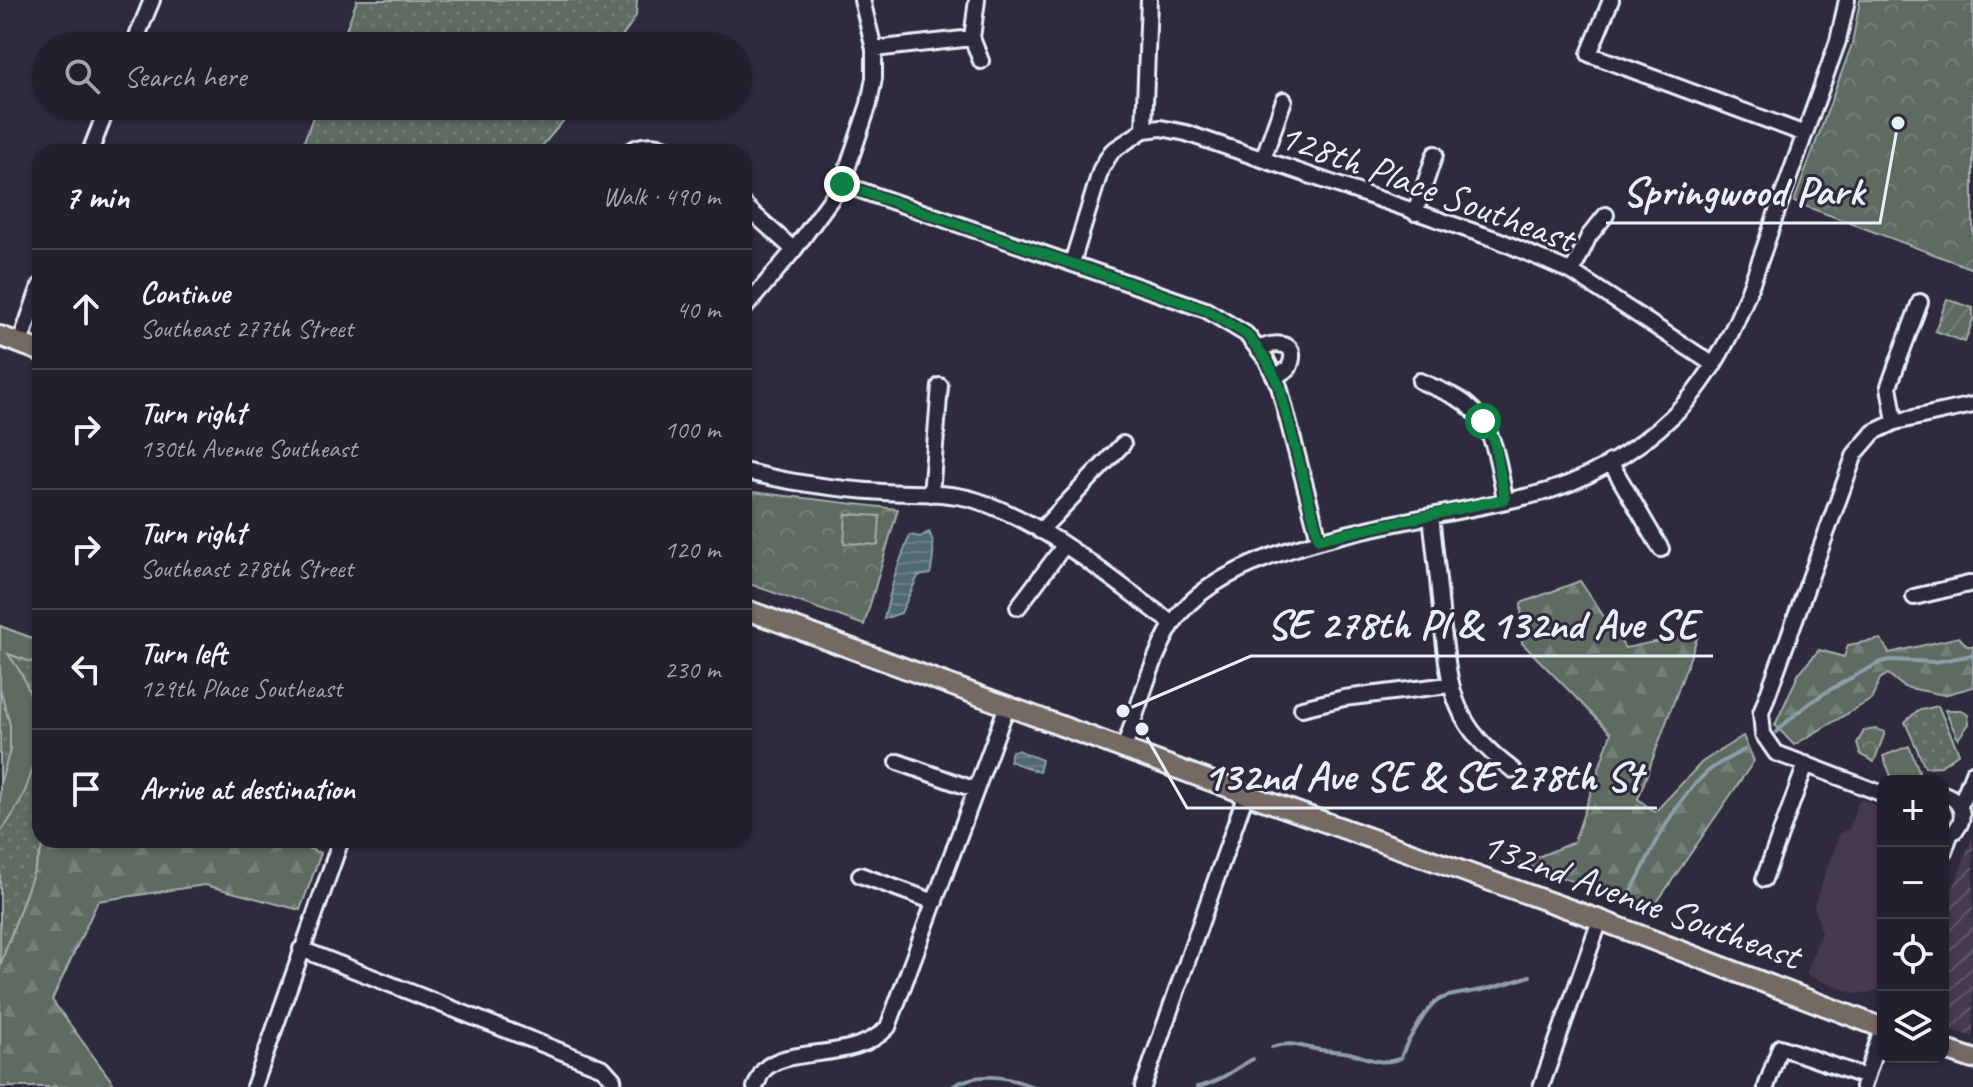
<!DOCTYPE html>
<meta charset="utf-8">
<style>
:root{--surface:#23202e;--page:#2f2d3a;--text:#f1f3f6;--muted:#a3a3aa;--line:#403e4a}
body{margin:0;font-family:Caveat,sans-serif;background:var(--page);color:var(--text)}
.controls{position:absolute;right:24px;bottom:24px;display:grid;overflow:hidden;border-radius:16px;box-shadow:0 2px 6px #0004}
.controls button{width:72px;height:72px;display:grid;place-items:center;padding:0;border:0;border-bottom:2px solid var(--line);background:var(--surface);color:var(--text);font:40px sans-serif}
.stop{position:absolute;width:24px;height:24px;margin:-18px;border:6px solid #0b8043;border-radius:50%;background:#fff}
.stop.end{background:#0b8043;border-color:#fff;box-shadow:0 2px 8px #0008}
.list{margin:0;padding:0;list-style:none}
h2{display:flex;justify-content:space-between;align-items:center;height:104px;margin:0;padding:0 32px;font-size:34px}
h2 small{font-size:26px;font-weight:400;color:var(--muted)}
.list li{display:grid;grid-template-columns:52px 1fr auto;gap:24px;align-items:center;box-sizing:border-box;height:120px;padding:0 32px;border-top:2px solid var(--line)}
.list b{display:block;font-size:30px;white-space:nowrap}
.list p{margin:0;font-size:26px;white-space:nowrap;color:var(--muted)}
.list em{font-size:26px;font-style:normal;color:var(--muted)}
.icon{flex:none;width:44px;height:44px;fill:none;stroke:currentColor;stroke-width:2;stroke-linecap:round;stroke-linejoin:round}
.map{position:relative;flex:none;width:1973px;height:1087px;overflow:hidden}
.search{position:absolute;background:var(--surface);box-shadow:0 2px 6px #0004;left:32px;top:32px;width:720px;height:88px;display:flex;align-items:center;gap:20px;box-sizing:border-box;padding:0 28px;border-radius:44px;color:var(--muted);font-size:30px}
.panel{position:absolute;background:var(--surface);box-shadow:0 2px 6px #0004;left:32px;top:144px;width:720px;height:704px;border-radius:24px}
.map>svg:first-child{display:block}
.built{fill:#443a4e}
.industrial{fill:url(#industrial-furrows)}
.grass{fill:url(#grass-dots);stroke:#a3aeac;stroke-width:2}
.forest{fill:url(#forest-firs);stroke:#a3aeac;stroke-width:2}
.park{fill:url(#park-crowns);stroke:#a3aeac;stroke-width:2}
.garden{fill:url(#garden-furrows);stroke:#a3aeac;stroke-width:2}
.pitch{fill:#5e6b61;stroke:#a3aeac;stroke-width:2}
.water{fill:url(#water-rules);stroke:#8c9faa;stroke-width:2}
.lines{fill:none;stroke-linecap:round;stroke-linejoin:round}
.stream{stroke:#8c9faa;stroke-width:4}
.minor-casing{stroke:#e8f1f8;stroke-width:20}
.major-casing{stroke:#e8f1f8;stroke-width:24}
.minor{stroke:#2f2a3d;stroke-width:14}
.major{stroke:#756964;stroke-width:18}
.route{stroke:#0b8043;stroke-width:10}
.labels{text-anchor:middle;stroke-width:6;stroke-linejoin:round;paint-order:stroke}
.street-label{font-size:40px;fill:#e8f1f8;stroke:#2f2a3d}
.leader{fill:none;stroke:#e8f1f8;stroke-width:3}
.callout-dot{fill:#e8f1f8;stroke:#2f2a3d;stroke-width:3}
.callout-label{font-size:42px;text-anchor:middle;font-weight:bold;fill:#e8f1f8;stroke:#2f2a3d;stroke-width:6;stroke-linejoin:round;paint-order:stroke}
</style>
<div class="map">
<svg width="1973" height="1087" viewBox="0 0 1973 1087">
<defs>
<pattern id="industrial-furrows" width="10" height="10" patternUnits="userSpaceOnUse" patternTransform="scale(2)"><rect width="10" height="10" fill="#443a4e"/><path d="M-1 1l2-2M0 10L10 0M9 11l2-2" fill="none" stroke="#5f5768"/></pattern>
<pattern id="grass-dots" width="8" height="8" patternUnits="userSpaceOnUse" patternTransform="scale(2)"><rect width="8" height="8" fill="#5e6b61"/><path d="M2 2h.1M6 6h.1" fill="none" stroke="#758178" stroke-width="1.8" stroke-linecap="round"/></pattern>
<pattern id="forest-firs" width="22" height="20" patternUnits="userSpaceOnUse" patternTransform="scale(2)"><rect width="22" height="20" fill="#5e6b61"/><path d="M5 1l3.5 6h-7zM16 11l3.5 6h-7z" fill="#758178"/></pattern>
<pattern id="park-crowns" width="20" height="18" patternUnits="userSpaceOnUse" patternTransform="scale(2)"><rect width="20" height="18" fill="#5e6b61"/><path d="M2 6a3 3 0 1 1 6 0M12 15a3 3 0 1 1 6 0" fill="none" stroke="#758178"/></pattern>
<pattern id="garden-furrows" width="10" height="10" patternUnits="userSpaceOnUse" patternTransform="scale(2)"><rect width="10" height="10" fill="#5e6b61"/><path d="M-1 1l2-2M0 10L10 0M9 11l2-2" fill="none" stroke="#758178"/></pattern>
<pattern id="water-rules" width="6" height="5" patternUnits="userSpaceOnUse" patternTransform="scale(2)"><rect width="6" height="5" fill="#4f6876"/><path d="M0 2.5h6" fill="none" stroke="#687e8a"/></pattern>
</defs>
<rect width="100%" height="100%" fill="#2f2a3d"/>
<filter id="ink" filterUnits="userSpaceOnUse"><feTurbulence type="fractalNoise" baseFrequency=".0125" numOctaves="2"/><feDisplacementMap in="SourceGraphic" scale="16" xChannelSelector="R" yChannelSelector="G"/><feConvolveMatrix kernelMatrix="1 2 1 2 8 2 1 2 1" color-interpolation-filters="sRGB"/></filter>
<g filter="url(#ink)">
<path class="built" d="M1859 799 1883 807V983L1880 990 1856 994 1806 975 1821 932 1814 905 1840 833 1849 829Z"/>
<path class="industrial" d="M1973 835V1037L1943 1027V916Z"/>
<path class="grass" d="M357 0H637L636 16 616 46H340Z
M317 106H576L537 152H300Z
M0 626 40 641V840H45L0 966Z
M1938 706 1959 753 1941 766 1925 767 1905 722 1917 711Z"/>
<path class="forest" d="M1580 581 1625 648 1699 633 1638 799 1655 812 1702 762 1743 736 1754 761 1653 908 1521 864 1574 842 1611 733 1522 643 1521 603Z
M1959 637 1967 646H1973V687L1944 695 1904 687 1888 674 1880 679 1872 699 1794 745 1775 725 1799 673 1819 650 1844 657 1848 645 1881 639 1889 653Z
M45 840H284L321 853 300 910 205 885 98 901 52 1000 116 1087H0V966Z"/>
<path class="park" d="M1860 0H1973V269L1794 202 1852 44Z
M744 491 898 509 864 625 744 582Z
M1945 710H1961L1968 715 1969 724 1958 739Z
M1876 729 1885 732 1874 762 1861 755 1857 743 1864 731Z"/>
<path class="garden" d="M1947 299 1973 308V319L1965 342 1935 331Z"/>
<path class="pitch" d="M846 514 880 516 878 545 844 543Z
M0 626 40 641V665L8 654C14 663 21 671 25 681 49 734 34 789 0 833V784L10 750V725L0 688Z
M1909 746 1919 771 1913 781H1893L1883 756Z"/>
<path class="water" d="M929 532C936 543 933 561 930 574L918 576 901 613 884 619 895 574 910 535 920 537Z
M1017 750 1042 760 1039 772 1009 761 1012 751Z"/>
<g class="lines">
<path class="stream" d="M1777 732C1806 700 1843 682 1881 662L1890 660 1935 662 1973 655
M1626 902C1649 858 1669 807 1706 773 1717 763 1731 757 1744 750
M1272 1047C1288 1041 1299 1046 1315 1049 1327 1052 1341 1050 1353 1054 1370 1059 1382 1066 1401 1058 1404 1047 1409 1040 1415 1030 1437 992 1441 998 1481 990 1498 987 1514 981 1530 976
M952 1087C976 1071 1007 1076 1033 1087
M1197 1087C1217 1084 1234 1069 1253 1059"/>
<defs>
<path id="minor" d="M977 0 972 38 981 61
M1611 0 1589 54 1805 134
M133 46 152 0
M874 49 972 38
M1144 130 1161 128 1186 133 1498 240 1572 272 1714 365
M90 152 108 106
M628 152C644 141 661 145 678 152
M1263 159 1284 100
M842 184 1206 310 1246 334 1266 359 1279 386 1319 539
M744 205 794 250
M1415 213 1435 154
M1072 263 1101 169 1112 151 1144 130 1149 0
M1572 272 1589 236 1606 215
M744 309 794 250 842 184 869 104 874 78V49L862 0
M20 343 40 286
M1258 349C1276 341 1301 341 1289 368L1275 377
M1420 381C1435 388 1453 394 1465 403 1496 427 1498 464 1505 499
M1895 422 1889 386 1920 302
M1610 462 1661 549
M744 471C790 483 836 489 883 492 913 494 946 491 975 500 1046 522 1113 581 1172 623
M931 494 940 386
M1431 516C1435 551 1439 586 1442 621 1450 691 1452 725 1513 770
M1040 531 1123 444
M1914 597 1973 583
M1018 607 1064 546
M1302 708 1344 698 1449 685
M1124 749C1138 709 1151 660 1172 625 1226 533 1454 520 1551 490 1601 474 1652 440 1687 401 1732 350 1753 281 1775 217 1796 158 1817 99 1838 41L1847 0
M898 762 976 790
M1883 794 1776 753 1763 734 1761 713 1855 454 1874 432 1895 422 1973 405
M1943 794C1968 801 1968 830 1943 837
M1960 806 1973 773
M1943 855 1950 835
M860 875 935 902
M1764 879 1806 764
M301 949 603 1068 613 1079 614 1087
M254 1087 341 840
M755 1087C758 1082 760 1074 764 1070 786 1045 855 1063 888 1027L1007 706
M1143 1087 1246 794
M1541 1087 1600 920
M1766 1087 1780 1047 1866 1077
M1863 1087 1883 1026"/>
<path id="major" d="M0 336 40 351
M744 609 1246 794 1600 920 1883 1028
M1943 1049 1973 1059"/>
</defs>
<use href="#minor" class="minor-casing"/>
<use href="#major" class="major-casing"/>
<use href="#minor" class="minor"/>
<use href="#major" class="major"/>
</g>
</g>
<g class="lines" filter="url(#ink)">
<path class="route" d="M842 184 1206 310 1246 334 1266 359 1279 386 1319 539 1505 499 1494 440 1483 421"/>
</g>
<g class="labels">
<g class="street-label">
<text transform="translate(1427 186) rotate(20)" y="14">128th Place Southeast</text>
<text transform="translate(1641 899) rotate(20)" y="14">132nd Avenue Southeast</text>
</g>
</g>
<path class="leader" d="M1898 123L1880 223H1606M1123 711L1251 656H1713M1142 729L1187 808H1657"/>
<g class="callout-dot">
<circle cx="1898" cy="123" r="8"/>
<circle cx="1123" cy="711" r="8"/>
<circle cx="1142" cy="729" r="8"/>
</g>
<g class="callout-label">
<text x="1743" y="205">Springwood Park</text>
<text x="1482" y="638">SE 278th Pl &amp; 132nd Ave SE</text>
<text x="1422" y="790">132nd Ave SE &amp; SE 278th St</text>
</g>
</svg>
<div class="controls">
<button>+</button>
<button>−</button>
<button><svg class="icon" aria-label="locate" viewBox="0 0 24 24"><circle cx="12" cy="12" r="6"/><path d="M12 2v4M12 18v4M2 12h4M18 12h4"/></svg></button>
<button><svg class="icon" aria-label="layers" viewBox="0 0 24 24"><path d="M12 4l9 5-9 5-9-5zM3 14l9 5 9-5"/></svg></button>
</div>
<div class="stop" style="left:1483px;top:421px"></div>
<div class="stop end" style="left:842px;top:184px"></div>
<div class="search"><svg class="icon" aria-label="search" viewBox="0 0 24 24"><circle cx="10" cy="10" r="6"/><path d="M15 15l6 6"/></svg>Search here</div>
<section class="panel">
<h2>7 min<small>Walk · 490 m</small></h2>
<ul class="list">
<li><svg class="icon" aria-label="ahead" viewBox="0 0 24 24"><path d="M12 20V5M6 11l6-6 6 6"/></svg><div><b>Continue</b><p>Southeast 277th Street</p></div><em>40 m</em></li>
<li><svg class="icon" aria-label="right" viewBox="0 0 24 24"><path d="M7 20v-9h11M14 6l5 5-5 5"/></svg><div><b>Turn right</b><p>130th Avenue Southeast</p></div><em>100 m</em></li>
<li><svg class="icon" aria-label="right" viewBox="0 0 24 24"><path d="M7 20v-9h11M14 6l5 5-5 5"/></svg><div><b>Turn right</b><p>Southeast 278th Street</p></div><em>120 m</em></li>
<li><svg class="icon" aria-label="left" viewBox="0 0 24 24"><path d="M17 20v-9H6M10 6l-5 5 5 5"/></svg><div><b>Turn left</b><p>129th Place Southeast</p></div><em>230 m</em></li>
<li><svg class="icon" aria-label="arrive" viewBox="0 0 24 24"><path d="M6 21V4h12l-3 4 3 4H6"/></svg><div><b>Arrive at destination</b></div></li>
</ul>
</section>
</div>
